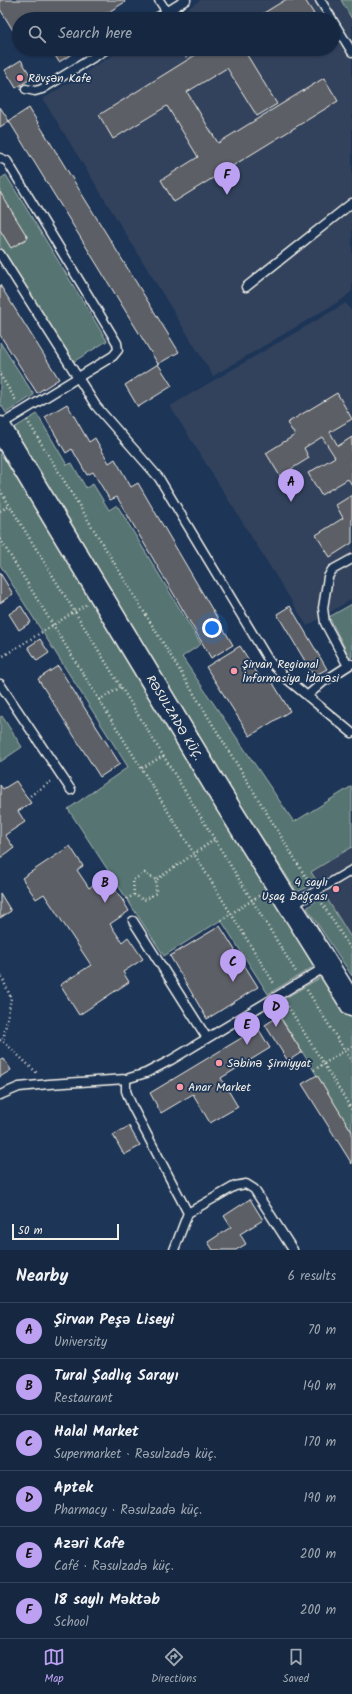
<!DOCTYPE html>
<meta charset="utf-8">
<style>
:root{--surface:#162841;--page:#1f3048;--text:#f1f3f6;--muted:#9ea6b1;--line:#35445a;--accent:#bca0f2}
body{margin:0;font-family:Kalam,sans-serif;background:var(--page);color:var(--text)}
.scale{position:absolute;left:12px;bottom:10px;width:107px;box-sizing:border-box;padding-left:4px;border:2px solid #f4f1e8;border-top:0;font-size:11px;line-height:14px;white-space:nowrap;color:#f4f1e8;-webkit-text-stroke:3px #1d3557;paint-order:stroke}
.you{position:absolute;left:212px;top:628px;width:14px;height:14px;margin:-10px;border:3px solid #fff;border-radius:50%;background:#1a73e8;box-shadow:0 0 0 6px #1a73e833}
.badge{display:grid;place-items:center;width:26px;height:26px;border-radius:50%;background:var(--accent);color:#111;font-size:13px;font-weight:700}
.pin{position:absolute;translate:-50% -33px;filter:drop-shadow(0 1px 2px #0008)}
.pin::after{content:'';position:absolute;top:21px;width:14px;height:12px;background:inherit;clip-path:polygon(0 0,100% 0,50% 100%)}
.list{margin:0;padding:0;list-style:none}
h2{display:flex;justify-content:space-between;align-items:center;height:52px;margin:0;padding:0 16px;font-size:17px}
h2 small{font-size:13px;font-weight:400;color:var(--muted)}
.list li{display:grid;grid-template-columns:26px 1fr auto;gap:12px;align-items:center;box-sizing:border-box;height:56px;padding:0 16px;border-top:1px solid var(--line)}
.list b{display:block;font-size:15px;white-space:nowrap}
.list p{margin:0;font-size:13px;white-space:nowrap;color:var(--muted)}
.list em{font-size:13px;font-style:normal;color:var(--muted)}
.icon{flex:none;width:22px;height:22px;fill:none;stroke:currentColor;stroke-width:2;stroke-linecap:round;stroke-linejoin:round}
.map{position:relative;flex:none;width:352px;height:1250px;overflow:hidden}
.search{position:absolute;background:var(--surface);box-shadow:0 1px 3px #0004;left:12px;right:12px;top:12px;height:44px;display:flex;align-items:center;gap:10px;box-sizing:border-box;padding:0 14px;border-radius:22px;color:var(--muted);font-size:15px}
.sheet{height:388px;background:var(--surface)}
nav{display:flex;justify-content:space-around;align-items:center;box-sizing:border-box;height:56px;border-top:1px solid var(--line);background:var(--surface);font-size:11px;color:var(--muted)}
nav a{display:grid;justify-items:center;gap:2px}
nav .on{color:var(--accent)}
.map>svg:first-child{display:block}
.built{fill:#30425c}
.green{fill:#577472;stroke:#a6b2ad}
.building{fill:#5c5f66;stroke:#f4f1e8}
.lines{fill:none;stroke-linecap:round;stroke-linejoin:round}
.service-casing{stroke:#f4f1e8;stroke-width:11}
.secondary-casing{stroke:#f4f1e8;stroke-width:25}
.path{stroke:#f4f1e8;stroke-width:2.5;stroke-dasharray:1 3;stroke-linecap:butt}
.service{stroke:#1d3557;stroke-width:8}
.secondary{stroke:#1d3557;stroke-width:22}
.poi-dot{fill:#ff9aa2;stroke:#1d3557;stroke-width:1.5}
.labels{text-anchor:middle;stroke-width:3.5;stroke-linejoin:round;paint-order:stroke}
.poi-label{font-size:12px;fill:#f4f1e8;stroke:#1d3557;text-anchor:start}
.street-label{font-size:12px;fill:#f4f1e8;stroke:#1d3557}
</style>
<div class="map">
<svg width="352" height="1250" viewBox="0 0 352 1250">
<rect width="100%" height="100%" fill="#1d3557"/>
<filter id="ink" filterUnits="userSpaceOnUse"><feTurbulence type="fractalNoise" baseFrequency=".025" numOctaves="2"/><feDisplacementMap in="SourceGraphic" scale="8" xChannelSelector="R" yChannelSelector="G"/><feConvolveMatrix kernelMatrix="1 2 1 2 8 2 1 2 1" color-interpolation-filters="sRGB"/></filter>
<g filter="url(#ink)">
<path class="built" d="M201 0H352V291L343 299 213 376 43 99 122 49H333V19H171Z
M346 303 352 312V599L307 626 170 406Z
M352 847V939L311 873Z"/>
<path class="green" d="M341 0H352V19Z
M6 175 107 341 73 362 0 246V179Z
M0 342 34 395 6 413 0 403Z
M37 414 67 465 72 463 86 488 93 484 109 510 117 505 201 644 182 657 294 822 352 786V847L311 872 318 883 297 892 222 775 14 428Z
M0 446 318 964 268 994 221 920 164 956 68 809 128 767 0 565Z
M352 604V657L350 658 329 617Z
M2 716 22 747 0 762V717Z
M324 894 352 939V976L307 908Z
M325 975 352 1018V1132L273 1005Z"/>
<path class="building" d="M0 0H124L125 2 97 19H19V29L14 32 0 9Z
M285 0H305L314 14 305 19H254Z
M51 49H80L59 62Z
M205 49H257L247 55 277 104 257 116 227 68 187 92 218 143 324 78 338 101 174 202 161 180 198 157 167 106 113 139 99 115Z
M21 60 32 78 16 88 5 70Z
M0 107 9 121 0 127Z
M29 108 179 352 158 364 9 121Z
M0 192 28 238 11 248 0 230Z
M0 285 59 379 37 393 0 335Z
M158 364 172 386 138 407 125 385Z
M337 393 352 419 330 432 338 446 352 437V485L348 479 321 495 308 473 335 457 322 437 304 448 309 458 280 476 266 453 295 435 287 423Z
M67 404 89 442 95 438 109 463 115 459 131 487 138 483 233 645 211 658 117 497 110 500 93 472 87 475 72 449 66 453 45 417Z
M352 495V543L330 557 316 535 343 518 336 505Z
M0 573 13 594 0 603Z
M21 606 31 622 19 630 9 614Z
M290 606 327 669 314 676 277 614Z
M40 639 49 653 37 661 28 647Z
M240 646 261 679 268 675 290 711 250 736 206 667Z
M58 666 120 764 100 777 38 679Z
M16 781 31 803 18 811 25 822 5 835 14 848 0 858V785L3 789Z
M70 846 83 866 77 870 89 888 106 876 123 901 129 911 110 924 122 942 128 937 143 959 123 972 129 982 79 1015 60 985 91 965 44 894 36 899 22 878Z
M0 893 11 911 0 918Z
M220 926 258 987 207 1019 170 956Z
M279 1016 302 1052 288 1061 265 1025Z
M258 1028 270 1048 221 1078 238 1107 210 1123 193 1094 161 1113 150 1093Z
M4 1059 11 1070 0 1077V1061Z
M317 1075 352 1132V1164L302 1084Z
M129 1126 140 1146 124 1155 113 1135Z
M250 1199 263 1220 240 1234 246 1244 236 1250H213L208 1242 231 1227 224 1216Z"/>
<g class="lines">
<defs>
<path id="service" d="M159 0 167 12
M320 0 332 19
M155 19 186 0
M333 21 352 52
M26 89 35 91 42 89 107 49
M0 158 7 161 117 343 118 350 113 356 0 425
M0 254 96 406 159 478 269 661 288 680 352 733
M246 287 352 203
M348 666 325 623 323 608 328 577 332 570 352 559
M0 684 71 790
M307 696 323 682 351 664
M291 906 352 870
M133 921 207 1038
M126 1079V1091L132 1106 188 1213
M0 1095 19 1087 49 1084 126 1079 146 1073 171 1060 327 966
M174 1250 188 1213 235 1186 246 1184 254 1189 293 1250"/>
<g id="secondary">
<path id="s1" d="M0 428 221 795 352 1005"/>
</g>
</defs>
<use href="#service" class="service-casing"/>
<use href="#secondary" class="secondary-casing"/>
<path class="path" d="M183 49 188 60
M0 375 17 402
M27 420 310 884
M0 490 296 972
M0 511 9 506
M0 539 275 985
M0 658 87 604
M99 700 121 687
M142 768 163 756
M27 798 53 780
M134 895 133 880 145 873 156 880
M320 900 352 951
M123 901 134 895 144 900 156 893V880L214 840
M221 920 262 894
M0 973 11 998 3 1041
M307 990 352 1062
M286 1003 352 1110
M0 1040 3 1041 38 1074
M314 1070 352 1046"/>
<use href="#service" class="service"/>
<use href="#secondary" class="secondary"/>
</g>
</g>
<g class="poi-dot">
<circle cx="20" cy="78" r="4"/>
<circle cx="234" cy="671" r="4"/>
<circle cx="336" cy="889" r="4"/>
<circle cx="219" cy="1063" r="4"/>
<circle cx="180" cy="1087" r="4"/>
</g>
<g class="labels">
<g class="poi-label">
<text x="28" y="82">Rövşən Kafe</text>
<text x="242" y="668">Şirvan Regional<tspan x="242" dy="14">İnformasiya İdarəsi</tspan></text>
<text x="328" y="886" text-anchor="end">4 saylı<tspan x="328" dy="14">Uşaq Bağçası</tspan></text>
<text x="227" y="1067">Səbinə Şirniyyat</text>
<text x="188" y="1091">Anar Market</text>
</g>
<g class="street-label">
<text dy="4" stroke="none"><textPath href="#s1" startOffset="338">RƏSULZADƏ KÜÇ.</textPath></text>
</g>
</g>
</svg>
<div class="scale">50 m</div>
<div class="you"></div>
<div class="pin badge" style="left:291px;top:502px">A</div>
<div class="pin badge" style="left:105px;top:903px">B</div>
<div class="pin badge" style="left:233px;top:982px">C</div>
<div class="pin badge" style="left:276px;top:1027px">D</div>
<div class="pin badge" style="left:247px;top:1045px">E</div>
<div class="pin badge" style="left:227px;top:195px">F</div>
<div class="search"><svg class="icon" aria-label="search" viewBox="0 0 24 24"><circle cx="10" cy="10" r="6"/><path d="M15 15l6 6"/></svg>Search here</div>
</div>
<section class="sheet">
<h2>Nearby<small>6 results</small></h2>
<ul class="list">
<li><span class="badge">A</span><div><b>Şirvan Peşə Liseyi</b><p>University</p></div><em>70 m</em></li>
<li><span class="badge">B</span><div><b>Tural Şadlıq Sarayı</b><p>Restaurant</p></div><em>140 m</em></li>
<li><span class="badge">C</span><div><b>Halal Market</b><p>Supermarket · Rəsulzadə küç.</p></div><em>170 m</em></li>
<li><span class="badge">D</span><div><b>Aptek</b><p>Pharmacy · Rəsulzadə küç.</p></div><em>190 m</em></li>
<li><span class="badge">E</span><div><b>Azəri Kafe</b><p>Café · Rəsulzadə küç.</p></div><em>200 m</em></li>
<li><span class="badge">F</span><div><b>18 saylı Məktəb</b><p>School</p></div><em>200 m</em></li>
</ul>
</section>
<nav>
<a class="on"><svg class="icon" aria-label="map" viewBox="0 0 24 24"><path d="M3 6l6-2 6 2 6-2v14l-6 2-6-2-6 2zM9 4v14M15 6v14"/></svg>Map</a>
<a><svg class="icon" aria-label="directions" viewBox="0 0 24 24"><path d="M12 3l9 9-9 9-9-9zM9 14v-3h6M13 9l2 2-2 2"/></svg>Directions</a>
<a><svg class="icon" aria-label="saved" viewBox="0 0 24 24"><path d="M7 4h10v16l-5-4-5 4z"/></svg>Saved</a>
</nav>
